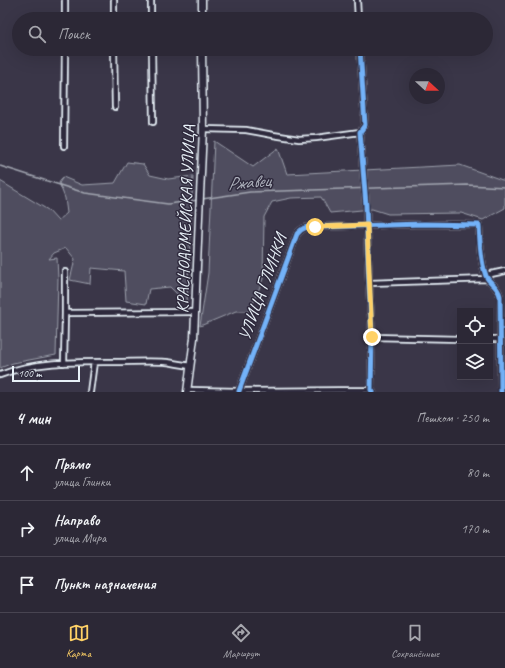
<!DOCTYPE html>
<html lang="ru">
<meta charset="utf-8">
<style>
:root{--surface:#2c2836;--page:#34303e;--text:#f1f3f6;--muted:#a6a6ad;--line:#484451;--accent:#ffd166}
body{margin:0;font-family:Caveat,sans-serif;background:var(--page);color:var(--text)}
.controls{position:absolute;right:12px;bottom:12px;display:grid;overflow:hidden;border-radius:0px;box-shadow:0 4px 16px #0002}
.controls button{width:36px;height:36px;display:grid;place-items:center;padding:0;border:0;border-bottom:1px solid var(--line);background:var(--surface);color:var(--text);font:20px sans-serif}
.compass{position:absolute;left:409px;top:68px;width:36px;height:36px;border-radius:50%;background:var(--surface);box-shadow:0 4px 16px #0002;rotate:111deg}
.scale{position:absolute;left:12px;bottom:10px;width:68px;box-sizing:border-box;padding-left:4px;border:2px solid #e8f1f8;border-top:0;font-size:11px;line-height:14px;white-space:nowrap;color:#e8f1f8;-webkit-text-stroke:3px #2f2a3d;paint-order:stroke}
.stop{position:absolute;width:12px;height:12px;margin:-9px;border:3px solid #ffd166;border-radius:50%;background:#fff}
.stop.end{background:#ffd166;border-color:#fff;box-shadow:0 1px 4px #0008}
.list{margin:0;padding:0;list-style:none}
h2{display:flex;justify-content:space-between;align-items:center;height:52px;margin:0;padding:0 16px;font-size:17px}
h2 small{font-size:13px;font-weight:400;color:var(--muted)}
.list li{display:grid;grid-template-columns:26px 1fr auto;gap:12px;align-items:center;box-sizing:border-box;height:56px;padding:0 16px;border-top:1px solid var(--line)}
.list b{display:block;font-size:15px;white-space:nowrap}
.list p{margin:0;font-size:13px;white-space:nowrap;color:var(--muted)}
.list em{font-size:13px;font-style:normal;color:var(--muted)}
.icon{flex:none;width:22px;height:22px;fill:none;stroke:currentColor;stroke-width:2;stroke-linecap:round;stroke-linejoin:round}
.map{position:relative;flex:none;width:505px;height:392px;overflow:hidden}
.search{position:absolute;background:var(--surface);box-shadow:0 4px 16px #0002;left:12px;right:12px;top:12px;height:44px;display:flex;align-items:center;gap:10px;box-sizing:border-box;padding:0 14px;border-radius:22px;color:var(--muted);font-size:15px}
.sheet{height:220px;background:var(--surface)}
nav{display:flex;justify-content:space-around;align-items:center;box-sizing:border-box;height:56px;border-top:1px solid var(--line);background:var(--surface);font-size:11px;color:var(--muted)}
nav a{display:grid;justify-items:center;gap:2px}
nav .on{color:var(--accent)}
.map>svg:first-child{display:block}
.green{fill:#504e5f;stroke:#9ca0ac}
.lines{fill:none;stroke-linecap:round;stroke-linejoin:round}
.stream{stroke:#a2a6b1;stroke-width:1.5}
.minor-casing{stroke:#e8f1f8;stroke-width:8}
.tertiary-casing{stroke:#e8f1f8;stroke-width:9}
.minor{stroke:#2f2a3d;stroke-width:4.5}
.tertiary{stroke:#2f2a3d;stroke-width:6}
.cycleway-casing{stroke:#2f2a3d;stroke-width:8}
.cycleway{stroke:#73b2f8;stroke-width:5}
.route{stroke:#ffd166;stroke-width:5}
.labels{text-anchor:middle;stroke-width:3;stroke-linejoin:round;paint-order:stroke}
.street-label{font-size:17px;fill:#e8f1f8;stroke:#2f2a3d}
.water-label{font-size:18px;font-style:italic;fill:#aeb2bd;stroke:#2f2a3d}
</style>
<div class="map">
<svg width="505" height="392" viewBox="0 0 505 392">
<rect width="100%" height="100%" fill="#3a3648"/>
<filter id="ink" filterUnits="userSpaceOnUse"><feTurbulence type="fractalNoise" baseFrequency=".025" numOctaves="2"/><feDisplacementMap in="SourceGraphic" scale="8" xChannelSelector="R" yChannelSelector="G"/><feConvolveMatrix kernelMatrix="1 2 1 2 8 2 1 2 1" color-interpolation-filters="sRGB"/></filter>
<g filter="url(#ink)">
<path class="green" d="M214 141 253 167 278 148 287 174 460 165 505 181V208L483 220 461 213 388 214 372 209 330 213 321 197 291 198 272 202 264 217 263 279 250 311H236L200 326 208 273Z
M127 162 143 164 150 175 168 179 193 176 187 304 170 287 149 289 146 304 126 301 124 271 91 268 90 284 70 280 75 259 66 248 54 253 49 259 57 258 58 279 56 355 13 363 0 368V181L48 210 58 221 67 213 65 198 59 183 63 177 82 185 115 183Z"/>
<g class="lines">
<path class="stream" d="M0 166 85 193 168 204 199 200
M202 199 250 192 467 185 505 187"/>
<defs>
<path id="minor" d="M114 0V19
M151 0V19
M357 0 358 19
M65 19V0
M114 49 115 107
M152 49 153 122
M360 49 365 125 360 132 366 205 369 283 372 337 371 390 373 392
M203 129 246 130 273 135 299 139 316 138 360 132
M64 146 65 49
M486 275 505 271
M369 283 488 279
M65 313V272
M372 337 460 339
M490 339H500
M64 363 65 313 195 312
M0 375C36 361 76 362 114 362 132 362 149 361 166 362 174 363 183 365 190 366
M188 390 239 391 371 390
M239 391 297 234C303 227 306 227 315 227L424 224 479 225C480 241 480 260 486 276 490 285 497 284 500 296L501 392
M90 392 94 362"/>
<path id="tertiary" d="M202 0V19
M187 392 194 338 199 217 203 129 202 49"/>
</defs>
<use href="#minor" class="minor-casing"/>
<use href="#tertiary" class="tertiary-casing"/>
<use href="#minor" class="minor"/>
<use href="#tertiary" class="tertiary"/>
<defs>
<path id="cycleway" d="M360 49 365 125 360 132 366 205 369 283 372 337 371 390 373 392
M239 391 297 234C303 227 306 227 315 227L424 224 479 225C480 241 480 260 486 276 490 285 497 284 500 296L501 392"/>
</defs>
<use href="#cycleway" class="cycleway-casing"/>
<use href="#cycleway" class="cycleway"/>
</g>
</g>
<g class="lines" filter="url(#ink)">
<path class="route" d="M315 227 367 225 372 337"/>
</g>
<g class="labels">
<g class="street-label">
<text transform="translate(185 219) rotate(-88)" y="6">КРАСНОАРМЕЙСКАЯ УЛИЦА</text>
<text transform="translate(262 287) rotate(-70)" y="6">УЛИЦА ГЛИНКИ</text>
</g>
<g class="water-label">
<text transform="translate(249 182) rotate(-5)" y="6">Ржавец</text>
</g>
</g>
</svg>
<div class="controls">
<button><svg class="icon" aria-label="locate" viewBox="0 0 24 24"><circle cx="12" cy="12" r="6"/><path d="M12 2v4M12 18v4M2 12h4M18 12h4"/></svg></button>
<button><svg class="icon" aria-label="layers" viewBox="0 0 24 24"><path d="M12 4l9 5-9 5-9-5zM3 14l9 5 9-5"/></svg></button>
</div>
<svg class="compass" viewBox="-18 -18 36 36"><path d="M0-13l5 13h-10z" fill="#e53935"/><path d="M0 13l5-13h-10z" fill="#a6a6ad"/></svg>
<div class="scale">100 m</div>
<div class="stop" style="left:315px;top:227px"></div>
<div class="stop end" style="left:372px;top:337px"></div>
<div class="search"><svg class="icon" aria-label="search" viewBox="0 0 24 24"><circle cx="10" cy="10" r="6"/><path d="M15 15l6 6"/></svg>Поиск</div>
</div>
<section class="sheet">
<h2>4 мин<small>Пешком · 250 m</small></h2>
<ul class="list">
<li><svg class="icon" aria-label="ahead" viewBox="0 0 24 24"><path d="M12 20V5M6 11l6-6 6 6"/></svg><div><b>Прямо</b><p>улица Глинки</p></div><em>80 m</em></li>
<li><svg class="icon" aria-label="right" viewBox="0 0 24 24"><path d="M7 20v-9h11M14 6l5 5-5 5"/></svg><div><b>Направо</b><p>улица Мира</p></div><em>170 m</em></li>
<li><svg class="icon" aria-label="arrive" viewBox="0 0 24 24"><path d="M6 21V4h12l-3 4 3 4H6"/></svg><div><b>Пункт назначения</b></div></li>
</ul>
</section>
<nav>
<a class="on"><svg class="icon" aria-label="map" viewBox="0 0 24 24"><path d="M3 6l6-2 6 2 6-2v14l-6 2-6-2-6 2zM9 4v14M15 6v14"/></svg>Карта</a>
<a><svg class="icon" aria-label="directions" viewBox="0 0 24 24"><path d="M12 3l9 9-9 9-9-9zM9 14v-3h6M13 9l2 2-2 2"/></svg>Маршрут</a>
<a><svg class="icon" aria-label="saved" viewBox="0 0 24 24"><path d="M7 4h10v16l-5-4-5 4z"/></svg>Сохранённые</a>
</nav>
